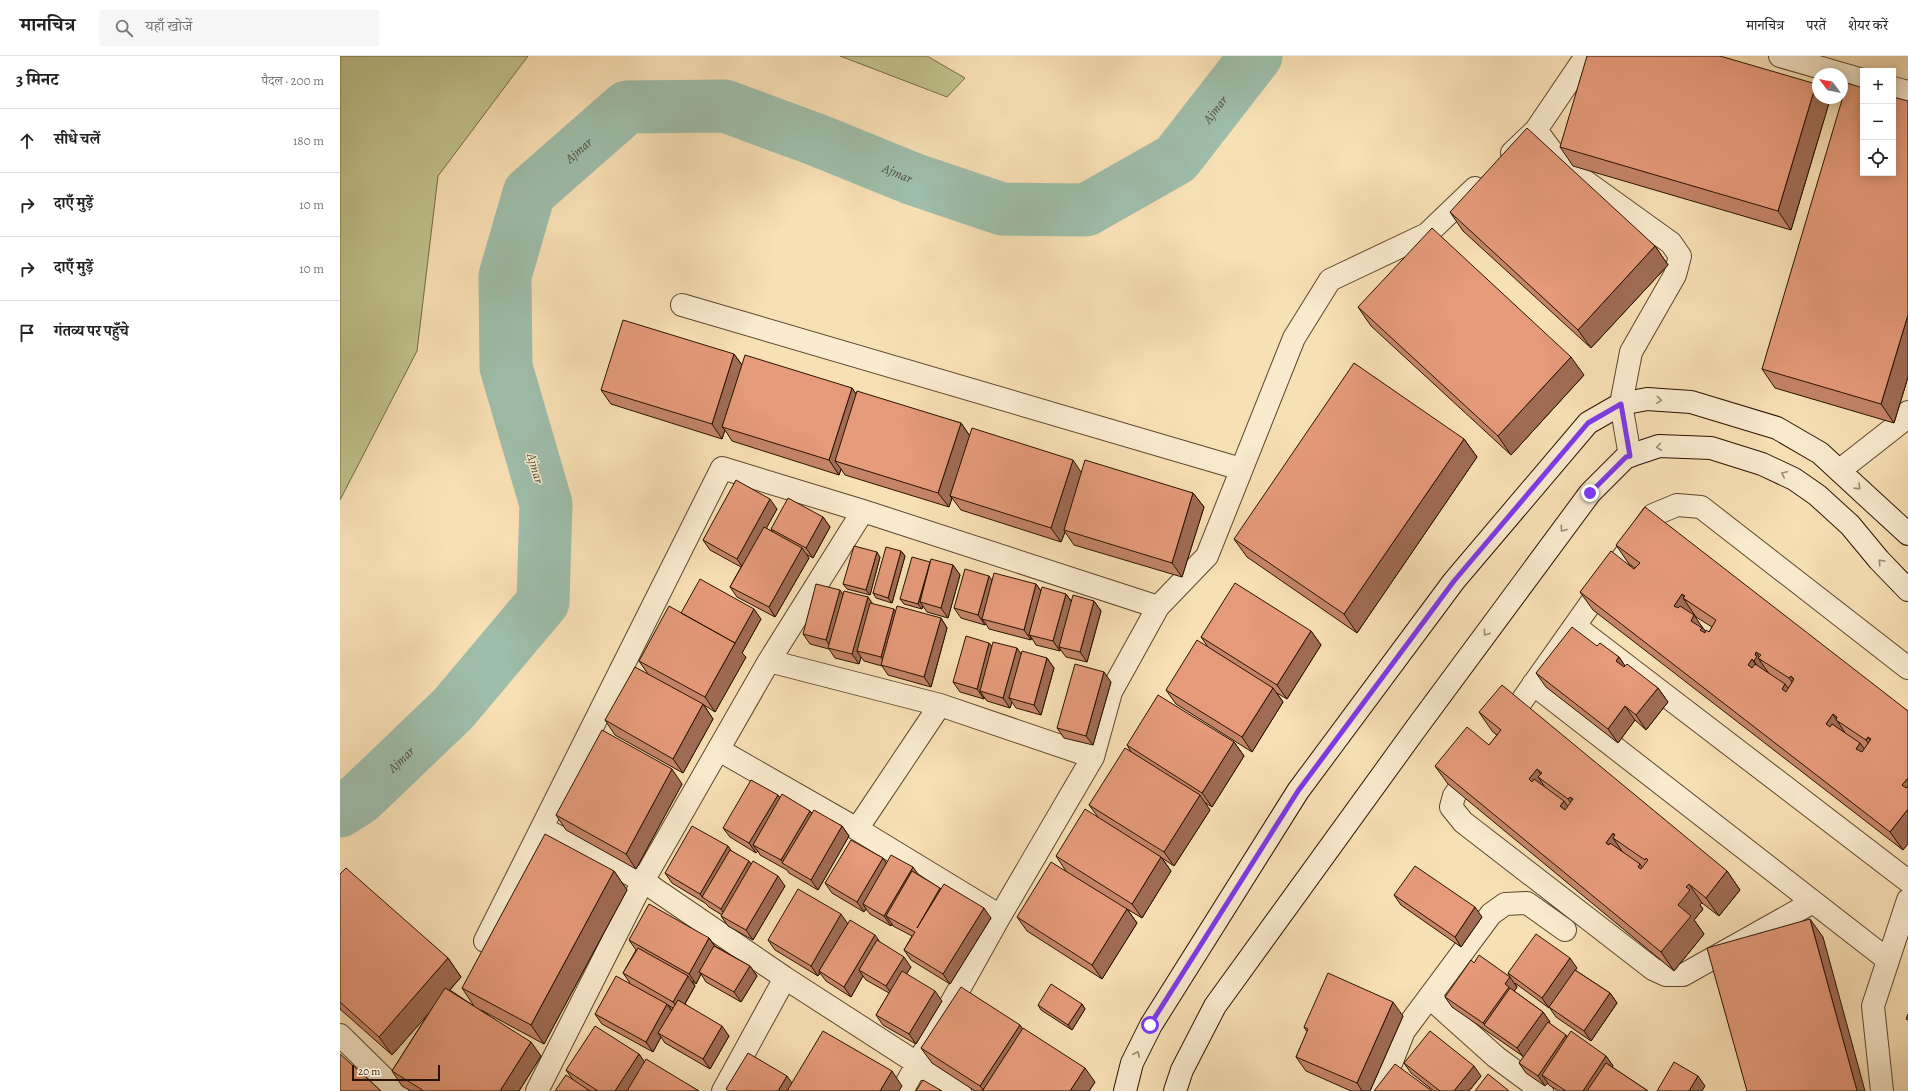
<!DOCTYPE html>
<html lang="hi">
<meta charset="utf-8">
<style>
:root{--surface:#fff;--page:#f6f6f6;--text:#222;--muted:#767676;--line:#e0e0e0}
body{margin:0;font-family:Alegreya,"Noto Serif Devanagari",serif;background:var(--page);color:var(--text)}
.controls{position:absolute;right:12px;top:12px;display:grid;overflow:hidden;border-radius:0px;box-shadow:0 2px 10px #0003}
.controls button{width:36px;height:36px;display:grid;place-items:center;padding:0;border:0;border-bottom:1px solid var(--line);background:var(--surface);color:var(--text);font:20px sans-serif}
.compass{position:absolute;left:1472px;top:12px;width:36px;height:36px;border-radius:50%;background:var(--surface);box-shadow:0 2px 10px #0003;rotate:302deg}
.scale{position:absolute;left:12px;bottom:10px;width:88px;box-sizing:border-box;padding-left:4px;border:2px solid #281300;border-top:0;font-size:11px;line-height:14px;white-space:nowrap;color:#281300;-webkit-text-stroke:3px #faebcf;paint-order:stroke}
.stop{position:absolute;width:12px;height:12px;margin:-9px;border:3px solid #7c3aed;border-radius:50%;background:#fff}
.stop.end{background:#7c3aed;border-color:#fff;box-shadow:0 1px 4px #0008}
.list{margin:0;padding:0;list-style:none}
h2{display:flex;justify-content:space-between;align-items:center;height:52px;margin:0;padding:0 16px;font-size:17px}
h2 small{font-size:13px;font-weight:400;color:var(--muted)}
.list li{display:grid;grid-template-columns:26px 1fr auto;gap:12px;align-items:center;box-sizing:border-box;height:64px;padding:0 16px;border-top:1px solid var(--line)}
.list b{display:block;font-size:15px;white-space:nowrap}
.list em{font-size:13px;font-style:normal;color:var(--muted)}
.icon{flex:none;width:22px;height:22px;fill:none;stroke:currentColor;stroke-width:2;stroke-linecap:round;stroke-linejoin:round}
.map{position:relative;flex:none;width:1568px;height:1035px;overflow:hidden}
header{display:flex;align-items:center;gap:24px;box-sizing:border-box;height:56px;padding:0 20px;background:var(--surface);border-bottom:1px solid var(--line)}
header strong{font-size:19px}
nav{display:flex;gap:22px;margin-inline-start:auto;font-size:14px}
.search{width:280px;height:36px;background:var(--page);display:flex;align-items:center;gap:10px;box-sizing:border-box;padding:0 14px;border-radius:0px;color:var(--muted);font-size:15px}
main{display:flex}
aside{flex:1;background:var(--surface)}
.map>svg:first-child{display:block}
.green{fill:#c0c18b;stroke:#746a46}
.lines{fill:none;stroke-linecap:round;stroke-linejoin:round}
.river{stroke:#9ebdaa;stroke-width:53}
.street-casing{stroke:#5c462d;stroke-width:24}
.secondary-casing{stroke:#281300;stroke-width:24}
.street{stroke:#faebcf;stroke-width:22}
.secondary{stroke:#faebcf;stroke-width:22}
.wall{fill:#c58468;stroke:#281300;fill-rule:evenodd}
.shaded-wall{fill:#a06c55;stroke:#281300}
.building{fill:#e59a79;stroke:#281300;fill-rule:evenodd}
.oneway{stroke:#9c8a72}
.route{stroke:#7c3aed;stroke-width:5}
.labels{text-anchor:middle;stroke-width:3;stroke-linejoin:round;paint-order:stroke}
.water-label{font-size:13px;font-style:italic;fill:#514e3c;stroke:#faebcf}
</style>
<header>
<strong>मानचित्र</strong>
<div class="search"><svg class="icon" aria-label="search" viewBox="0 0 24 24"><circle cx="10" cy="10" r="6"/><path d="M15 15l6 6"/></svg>यहाँ खोजें</div>
<nav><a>मानचित्र</a><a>परतें</a><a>शेयर करें</a></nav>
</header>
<main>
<aside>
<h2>3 मिनट<small>पैदल · 200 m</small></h2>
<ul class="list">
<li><svg class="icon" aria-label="ahead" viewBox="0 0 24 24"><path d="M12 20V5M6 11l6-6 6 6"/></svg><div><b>सीधे चलें</b></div><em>180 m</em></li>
<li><svg class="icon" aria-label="right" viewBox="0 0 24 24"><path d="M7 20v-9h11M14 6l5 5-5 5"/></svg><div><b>दाएँ मुड़ें</b></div><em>10 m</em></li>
<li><svg class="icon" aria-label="right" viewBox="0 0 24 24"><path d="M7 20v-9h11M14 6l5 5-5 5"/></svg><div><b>दाएँ मुड़ें</b></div><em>10 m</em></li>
<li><svg class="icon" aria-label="arrive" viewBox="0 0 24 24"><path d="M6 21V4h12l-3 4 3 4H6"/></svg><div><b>गंतव्य पर पहुँचे</b></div></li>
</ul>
</aside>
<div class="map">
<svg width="1568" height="1035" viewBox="0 0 1568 1035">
<rect width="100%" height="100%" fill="#f8e0b5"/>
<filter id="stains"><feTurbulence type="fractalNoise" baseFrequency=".005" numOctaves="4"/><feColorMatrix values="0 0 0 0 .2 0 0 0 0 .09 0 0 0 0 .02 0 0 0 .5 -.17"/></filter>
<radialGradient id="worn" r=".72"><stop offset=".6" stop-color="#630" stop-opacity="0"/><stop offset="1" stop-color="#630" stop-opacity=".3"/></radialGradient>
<path class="green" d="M0 0H188L98 120 77 295 0 444Z
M500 0H587L625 22 607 41Z"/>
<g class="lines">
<path class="river" id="s1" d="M0 755 20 742 113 653 203 546 206 448 166 311 165 220 189 137 287 51 385 50 477 84 573 123 662 153 746 154 836 103 916 0"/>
<defs>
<path id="street" d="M1440 0 1523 24
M1553 32 1568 36
M1196 74 1216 101 1235 118 1331 187 1340 200 1335 219 1291 296 1281 348 1290 400
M1172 97 1196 74 1246 0
M342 249 901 413
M1500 414 1560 367 1568 356
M1235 570 1568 825
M429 605 600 649 753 701
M1193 628 1548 904
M1164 670 1313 459 1337 449 1361 451 1568 612
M379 694 517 773 660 860
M1134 711 1114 740 1111 751 1123 766 1313 913 1326 919H1343L1473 846
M202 772 303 825 445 922 620 1035
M517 773 600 649
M145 885 382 412 523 455 818 551
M1089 941 1156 1001 1202 1035
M0 979 57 1035
M197 1035 303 825 429 605 523 455
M383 1035 445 922
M562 1035 660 860 753 701 771 636 818 551 867 500 954 282 990 224 1087 178 1135 132
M1040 1035 1064 975 1151 858 1165 848 1187 847 1225 874
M1542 1035 1533 950 1568 844"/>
<path id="secondary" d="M785 1035 792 1007 811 969 958 735 1114 525 1248 367 1281 348 1307 343 1351 346 1437 372 1480 397 1568 478
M835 1035 842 1014 875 950 1077 671 1250 437 1286 401 1319 390 1371 392 1422 408 1454 423 1477 439 1510 469 1539 504 1568 534"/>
</defs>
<use href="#street" class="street-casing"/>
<use href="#secondary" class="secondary-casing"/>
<use href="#street" class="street"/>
<use href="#secondary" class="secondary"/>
</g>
<path class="wall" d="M1568 45V321L1554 367 1435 332 1422 313Z
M1489 47 1451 174 1233 110 1220 91Z
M1110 156 1315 190 1328 209 1251 292 1123 175Z
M1018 251 1244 319 1171 399 1031 270Z
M394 298 402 309 512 332 516 338 621 367 630 380 741 417 853 437 864 451 842 521 734 489 725 476 721 486 621 454 612 442 609 451 505 419 501 413 499 419 392 385 385 374 382 383 271 348 261 334Z
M1124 383 1137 401 1017 577 907 501 894 483Z
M437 453 426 472 433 476 431 473 483 461 490 471 473 502 466 498 469 502 435 561 397 541 390 531 401 511 370 494 363 484Z
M1276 489 1568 655 1563 794 1253 554 1240 536 1294 513 1295 512 1289 508ZM1354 558 1356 561 1372 571 1369 576H1366L1353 559Z
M561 495 565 500 552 547 536 542 533 537Z
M540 501 530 539 507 533 503 528Z
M590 506 613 509 620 519 608 562 587 556 583 550 582 553 564 548 560 543Z
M652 524 696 528 701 535 726 538 732 546 754 545 761 555 747 606 726 601 720 593V595L696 589 691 581V584L649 573 646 568 645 569 621 562 614 552Z
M503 538 528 541 532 548 556 556 601 562 607 572 591 631 548 619 542 610 524 605 521 601 519 608 495 602 489 593 470 588 463 578Z
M341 557 421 563 402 597 406 601 375 656 364 649 373 663 343 717 275 679 265 664 308 618 299 605Z
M971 575 981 589 947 643 937 637 943 646 912 696 836 648 826 634 868 591 861 581Z
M649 587 652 591 681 598 707 602 714 612 701 659 676 652 672 646 670 652 647 645 644 641V643L620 636 613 626Z
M1257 590 1279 601 1285 610 1318 632 1328 646 1306 674 1295 664 1278 687 1206 631 1196 617Z
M771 626 753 689 724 682 717 672Z
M1139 656 1387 815 1400 834 1379 860 1362 847 1360 849 1363 853 1354 864 1364 878 1334 915 1108 728 1095 710 1149 689 1157 679 1152 675Z
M894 686 904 700 872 751 864 746 870 754 834 810 822 802 831 815 802 862 787 853 797 867 762 923 687 875 677 861 726 815 716 800 758 761 749 749 791 696 787 689Z
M342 728 296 813 226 774 216 759Z
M438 739 440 743 470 755 472 757 502 770 509 780 478 834 449 817 447 814 420 799 418 795 416 797 390 781 383 772Z
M388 790 390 794 445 830 413 884 388 870 381 860 382 859 369 851 365 847 332 827 325 817Z
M543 802 546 807 578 818 601 833 651 862 610 928 571 904 564 894 572 880 553 870 552 868 551 870 530 858 526 853 524 856 492 837 485 827Z
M274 815 287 834 204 988 141 954 201 1000 179 1035H71L62 1030 52 1015 88 958 52 999 0 953V818L108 902 121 921 110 934 134 950 122 932Z
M1054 839 1142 861 1121 891 1061 849Z
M508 868 539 886 571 911 566 918 602 945 576 988 543 969 536 959 549 937 526 924 523 920 511 941 486 925 480 917 478 920 435 894 428 884Z
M369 882 375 890 410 910 417 920 401 946 366 926 361 918 356 928 352 925 355 930 345 948 389 980 370 1013 325 987 321 981 313 996 262 968 255 958 290 927 283 917 296 894 289 884ZM328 949 333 952 332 954Z
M1134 907 1170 921 1168 917 1237 912 1235 914 1270 937 1277 947 1251 985 1216 961 1209 951 1218 938 1209 952 1175 927 1177 931 1174 935 1203 956 1210 966 1209 967 1227 981 1266 1000 1273 1010 1272 1011 1308 1035H1218L1209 1029 1208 1027 1205 1030 1186 1017 1179 1007 1184 1001 1112 951 1105 941Z
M742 948 745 953 732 974 701 954 698 949Z
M1063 960 1030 1035H1011L966 1015 956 1001 967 976 964 971Z
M680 969 682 973 755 1026 749 1035H635L592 1007 581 992Z
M299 998 304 1006 359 1035H215L233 1024 226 1014Z
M1064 1007 1141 1020 1129 1035H1094L1071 1017Z"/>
<path class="shaded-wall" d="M1476 28 1478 32V42H1485L1489 47 1451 174 1438 155Z
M1315 190 1328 209 1251 292 1238 274Z
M1568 259V321L1554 367 1541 348Z
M394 298 404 312 382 371 385 374 382 383 372 368Z
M1231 301 1244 319 1171 399 1158 380Z
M512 332 522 347 495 405 501 413 499 419 489 404Z
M621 367 631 382 610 440 612 442 609 451 598 437Z
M1124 383 1137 401 1017 577 1004 558Z
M733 404 743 419 724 474 725 476 721 486 711 472Z
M853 437 864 451 842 521 832 507Z
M430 443 437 453 404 513 397 503Z
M483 461 490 471 473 502 466 492Z
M462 492 469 502 435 561 429 551Z
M561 495 565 500 552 547 548 542Z
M537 496 540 501 530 539 526 534Z
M590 506 580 546 583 550 582 553 578 548Z
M613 509 620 519 608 562 601 552Z
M649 520 656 530 642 563 646 568 645 569 638 559Z
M696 528 703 538 689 579 691 581V584L684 574Z
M500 534 507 544 492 593 486 584Z
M726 538 733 548 719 591 720 593V595L713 585Z
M1342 538 1347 545 1343 542 1354 558 1347 568 1334 550Z
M528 541 535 551 517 595 521 601 519 608 512 598Z
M754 545 761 555 747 606 740 596Z
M414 553 421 563 402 597 406 601 375 656 365 641Z
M554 553 561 563 548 611 541 601Z
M1354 559 1367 578 1373 593 1351 565Z
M601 562 607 572 591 631 584 621Z
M971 575 981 589 947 643 937 629Z
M649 587 656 597 640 635 644 641V643L637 633Z
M677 592 684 602 669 642 672 646 670 652 663 642Z
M1416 596 1422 605 1418 602 1430 619 1427 623 1414 605 1415 599Z
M1279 601 1289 616 1276 605Z
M707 602 714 612 701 659 694 649Z
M1412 603 1425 622 1408 609Z
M764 616 771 626 753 689 746 680Z
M1451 620 1464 638 1462 640 1449 622Z
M1445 628 1458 646 1442 633Z
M933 632 943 646 912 696 902 681Z
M1318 632 1328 646 1306 674 1296 659Z
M363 648 373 663 343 717 333 703Z
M1285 650 1295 664 1278 687 1268 673Z
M1493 658 1505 677 1499 687 1486 668Z
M1528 681 1541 699 1539 702 1526 684Z
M894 686 904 700 872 751 862 737Z
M1520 687 1533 705 1516 693Z
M332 713 342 728 296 813 286 798Z
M1197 713 1207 727 1198 721 1207 734 1202 742 1189 723Z
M1568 722V737L1562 729Z
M438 739 444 749 413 789 418 795 416 797 409 787Z
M860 739 870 754 834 810 824 796Z
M1230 741 1243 759 1241 761 1228 743Z
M1224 745 1237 764 1220 750Z
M1568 753V788L1563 794 1550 776Z
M470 755 477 765 444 808 441 804Z
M502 770 509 780 478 834 471 824Z
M1273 777 1279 786 1273 782 1284 798 1266 787Z
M388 790 395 800 363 842 360 838Z
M821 801 831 815 802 862 792 848Z
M543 802 550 812 523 848 526 853 524 856 517 846Z
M409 805 416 815 388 863 381 853Z
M1300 808 1313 826 1298 811Z
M573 811 580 821 546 860 552 868 551 870 544 860Z
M274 815 287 834 204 988 191 969Z
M1387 815 1400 834 1379 860 1366 842Z
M438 820 445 830 413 884 406 874Z
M1349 828 1362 847 1360 849 1363 853 1354 864 1364 878 1334 915 1321 896 1338 849 1346 831Z
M600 832 607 842 577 872Z
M1135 851 1142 861 1121 891 1115 881Z
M644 852 651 862 610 928 603 918Z
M787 853 797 867 762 923 752 909Z
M501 858 508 868 479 915 480 917 478 920 471 910Z
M1470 863 1483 881 1525 1035H1517Z
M535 879 542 889 519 914 523 920 511 941 504 931Z
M369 882 376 892 359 916 361 918 356 928 349 918Z
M564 901 571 911 553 940 546 930Z
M108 902 121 921 52 999 39 981Z
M1230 902 1237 912 1209 952 1202 942Z
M410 910 417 920 401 946 394 936Z
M348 920 355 930 340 956 333 946Z
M1170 921 1177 931 1173 937 1145 969 1143 967 1165 928Z
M595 935 602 945 576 988 569 978Z
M1270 937 1277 947 1251 985 1244 975Z
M1053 946 1063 960 1030 1035H1022L1017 1027Z
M327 948 334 958 318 977 321 981 313 996 306 986Z
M742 948 745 953 732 974 728 969Z
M1203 956 1210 966 1184 1002 1177 992Z
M680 969 690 984 643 1034 644 1035 640 1030Z
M382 970 389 980 370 1013 363 1003Z
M1226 979 1233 989 1202 1019 1208 1027 1205 1030 1198 1020Z
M191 986 201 1000 179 1035H160Z
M299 998 306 1008 289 1035H275Z
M1266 1000 1273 1010 1256 1035H1243Z
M1134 1010 1141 1020 1129 1035H1114Z
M745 1012 755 1026 749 1035H730Z
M552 1015 562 1030 559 1035H540Z
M447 1020 454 1030 451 1035H438Z
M1358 1020 1365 1030 1362 1035H1349Z"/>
<path class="building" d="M1247 0H1380L1476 28 1438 155 1220 91Z
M1507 27 1523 32V117H1553V41L1568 45V259L1541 348 1422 313Z
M1187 72 1315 190 1238 274 1110 156Z
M1092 172 1231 301 1158 380 1018 251Z
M283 264 394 298 372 368 261 334Z
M405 299 512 332 489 404 382 371Z
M1014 307 1124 383 1004 558 894 483Z
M517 335 621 367 598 437 495 405Z
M632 372 733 404 711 472 610 440Z
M745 404 853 437 832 507 724 474Z
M396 424 430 443 397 503 363 484Z
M448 442 483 461 466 492 431 473Z
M1305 451 1568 655V722L1562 729 1566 732 1568 730V753L1550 776 1240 536 1271 495 1294 513 1300 507 1276 489ZM1342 538 1345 540 1343 542 1376 564 1369 576 1366 574 1365 577 1360 574 1362 572 1351 565 1354 559 1340 550 1338 552 1334 550ZM1416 596 1421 599 1418 602 1449 622 1451 620 1454 623 1446 636 1442 633 1445 628 1415 608 1412 612 1408 609 1412 603 1414 605 1417 600 1415 599ZM1493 658 1497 661 1496 664 1526 684 1528 681 1531 683 1522 696 1516 693 1520 687 1492 668 1490 671 1486 668Z
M424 471 462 492 429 551 390 531Z
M514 490 537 496 526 534 503 528Z
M546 491 561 495 548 542 533 537Z
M572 501 590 506 578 548 560 543Z
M591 503 613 509 601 552 580 546Z
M625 513 649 520 638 559 614 552Z
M654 517 696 528 684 574 642 563Z
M360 523 414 553 395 587 341 557Z
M895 527 971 575 937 629 861 581Z
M476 528 500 534 486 584 463 578Z
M702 531 726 538 713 585 689 579Z
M504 535 528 541 512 598 488 592Z
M733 539 754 545 740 596 719 591Z
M530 547 554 553 541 601 517 595Z
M329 550 395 587 365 641 299 605Z
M557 550 601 562 584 621 541 609Z
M1232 571 1257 590 1260 587 1279 601 1276 605 1284 611 1287 608 1318 632 1296 659 1285 650 1268 673 1196 617Z
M626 580 649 587 637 633 613 626Z
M857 584 933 632 902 681 826 634Z
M653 586 677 592 663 642 640 635Z
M682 595 707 602 694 649 669 642Z
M735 608 764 616 746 680 717 672Z
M295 611 363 648 333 703 265 664Z
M1162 629 1387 815 1366 842 1349 828 1346 831 1350 834 1338 849 1351 860 1321 896 1095 710 1127 671 1149 689 1161 674 1139 656ZM1197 713 1202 717 1198 721 1228 743 1230 741 1233 743 1225 754 1220 750 1224 745 1194 723 1192 726 1189 723ZM1273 777 1275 779 1273 782 1305 804 1306 802 1308 804 1301 813 1298 811 1300 808 1270 787 1269 789 1266 787Z
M818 639 894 686 862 737 787 689Z
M262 674 332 713 286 798 216 759Z
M785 692 860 739 824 796 749 749Z
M411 724 438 739 409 787 383 772Z
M442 738 470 755 441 804 413 789Z
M745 753 821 801 792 848 716 800Z
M474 754 502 770 471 824 442 807Z
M352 770 388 790 360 838 325 817Z
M205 778 274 815 191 969 122 932Z
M511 784 543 802 517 846 485 827Z
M390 794 409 805 381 853 362 841Z
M551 799 573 811 544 860 523 848Z
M413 805 438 820 406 874 381 860Z
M711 806 787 853 752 909 677 861Z
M1075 810 1135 851 1115 881 1054 839Z
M6 812 108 902 39 981 0 946V818Z
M572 815 600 832 577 872 604 828 644 852 603 918 564 894 575 876 546 860Z
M458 833 501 858 471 910 428 884Z
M309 848 369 882 349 918 289 884Z
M1470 863 1517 1035H1407L1367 892Z
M510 864 535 879 504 931 479 915Z
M1196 878 1230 902 1202 942 1168 917Z
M537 884 564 901 546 930 519 914Z
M374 890 410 910 394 936 359 916Z
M298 892 348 920 333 946 283 917Z
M1139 899 1170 921 1165 928 1169 931 1143 967 1105 941 1131 904 1134 907Z
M1235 914 1270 937 1244 975 1209 951Z
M562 915 595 935 569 978 536 959Z
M988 917 1053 946 1017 1027 956 1001 968 973 964 971Z
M276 920 327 948 306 986 255 958Z
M711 928 742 948 728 969 698 949Z
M621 931 680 969 640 1030 581 992Z
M105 932 191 986 160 1035H84L52 1015Z
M1170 932 1203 956 1177 992 1144 969Z
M338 944 382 970 363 1003 318 977Z
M1568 958V964L1566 963Z
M1208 966 1226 979 1198 1020 1179 1007Z
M255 970 299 998 275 1035H258L226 1014Z
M683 972 745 1012 730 1035H644L643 1034Z
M483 975 552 1015 540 1035H447Z
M1090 975 1134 1010 1114 1035H1100L1064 1007Z
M1231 975 1266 1000 1243 1035H1226L1202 1019Z
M408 997 447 1020 438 1035H389L386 1033Z
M0 998 41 1035H0Z
M306 1003 359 1035H287Z
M1334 1006 1358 1020 1349 1035H1317Z
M1266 1007 1308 1035H1247Z
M1055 1008 1092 1035H1034Z
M1148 1018 1169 1035H1135Z
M226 1019 250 1035H215Z
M583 1024 602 1035H576Z"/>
<defs><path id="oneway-chevron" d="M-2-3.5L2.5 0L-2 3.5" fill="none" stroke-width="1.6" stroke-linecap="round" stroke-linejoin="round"/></defs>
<g class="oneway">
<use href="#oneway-chevron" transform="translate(1319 344) rotate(5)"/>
<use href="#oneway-chevron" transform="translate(1319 391) rotate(172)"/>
<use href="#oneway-chevron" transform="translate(1444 418) rotate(-155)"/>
<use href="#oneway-chevron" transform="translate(1518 431) rotate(44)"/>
<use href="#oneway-chevron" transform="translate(1223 473) rotate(126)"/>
<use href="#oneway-chevron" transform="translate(1541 506) rotate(-133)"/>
<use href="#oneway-chevron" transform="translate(1146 577) rotate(126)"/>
<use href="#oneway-chevron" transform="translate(797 998) rotate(-65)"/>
</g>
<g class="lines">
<path class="route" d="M810 969 958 735 1114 525 1248 367 1281 348 1290 400 1286 401 1250 437"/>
</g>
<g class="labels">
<g class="water-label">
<text dy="5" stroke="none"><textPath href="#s1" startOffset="1485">Ajmar</textPath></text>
<text dy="5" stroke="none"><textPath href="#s1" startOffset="776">Ajmar</textPath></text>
<text dy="5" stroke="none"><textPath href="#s1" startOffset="1124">Ajmar</textPath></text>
<text transform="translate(196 412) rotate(74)" y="5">Ajmar</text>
<text dy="5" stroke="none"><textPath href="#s1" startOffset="80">Ajmar</textPath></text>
</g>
</g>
<rect width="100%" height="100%" filter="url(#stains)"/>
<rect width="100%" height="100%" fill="url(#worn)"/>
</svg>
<div class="controls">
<button>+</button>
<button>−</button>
<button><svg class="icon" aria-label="locate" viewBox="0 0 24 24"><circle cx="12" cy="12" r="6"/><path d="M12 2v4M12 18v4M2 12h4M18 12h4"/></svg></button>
</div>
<svg class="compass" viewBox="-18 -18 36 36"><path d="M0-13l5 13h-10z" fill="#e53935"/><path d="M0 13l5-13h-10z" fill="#767676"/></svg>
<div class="scale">20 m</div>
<div class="stop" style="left:810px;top:969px"></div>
<div class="stop end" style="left:1250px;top:437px"></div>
</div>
</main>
